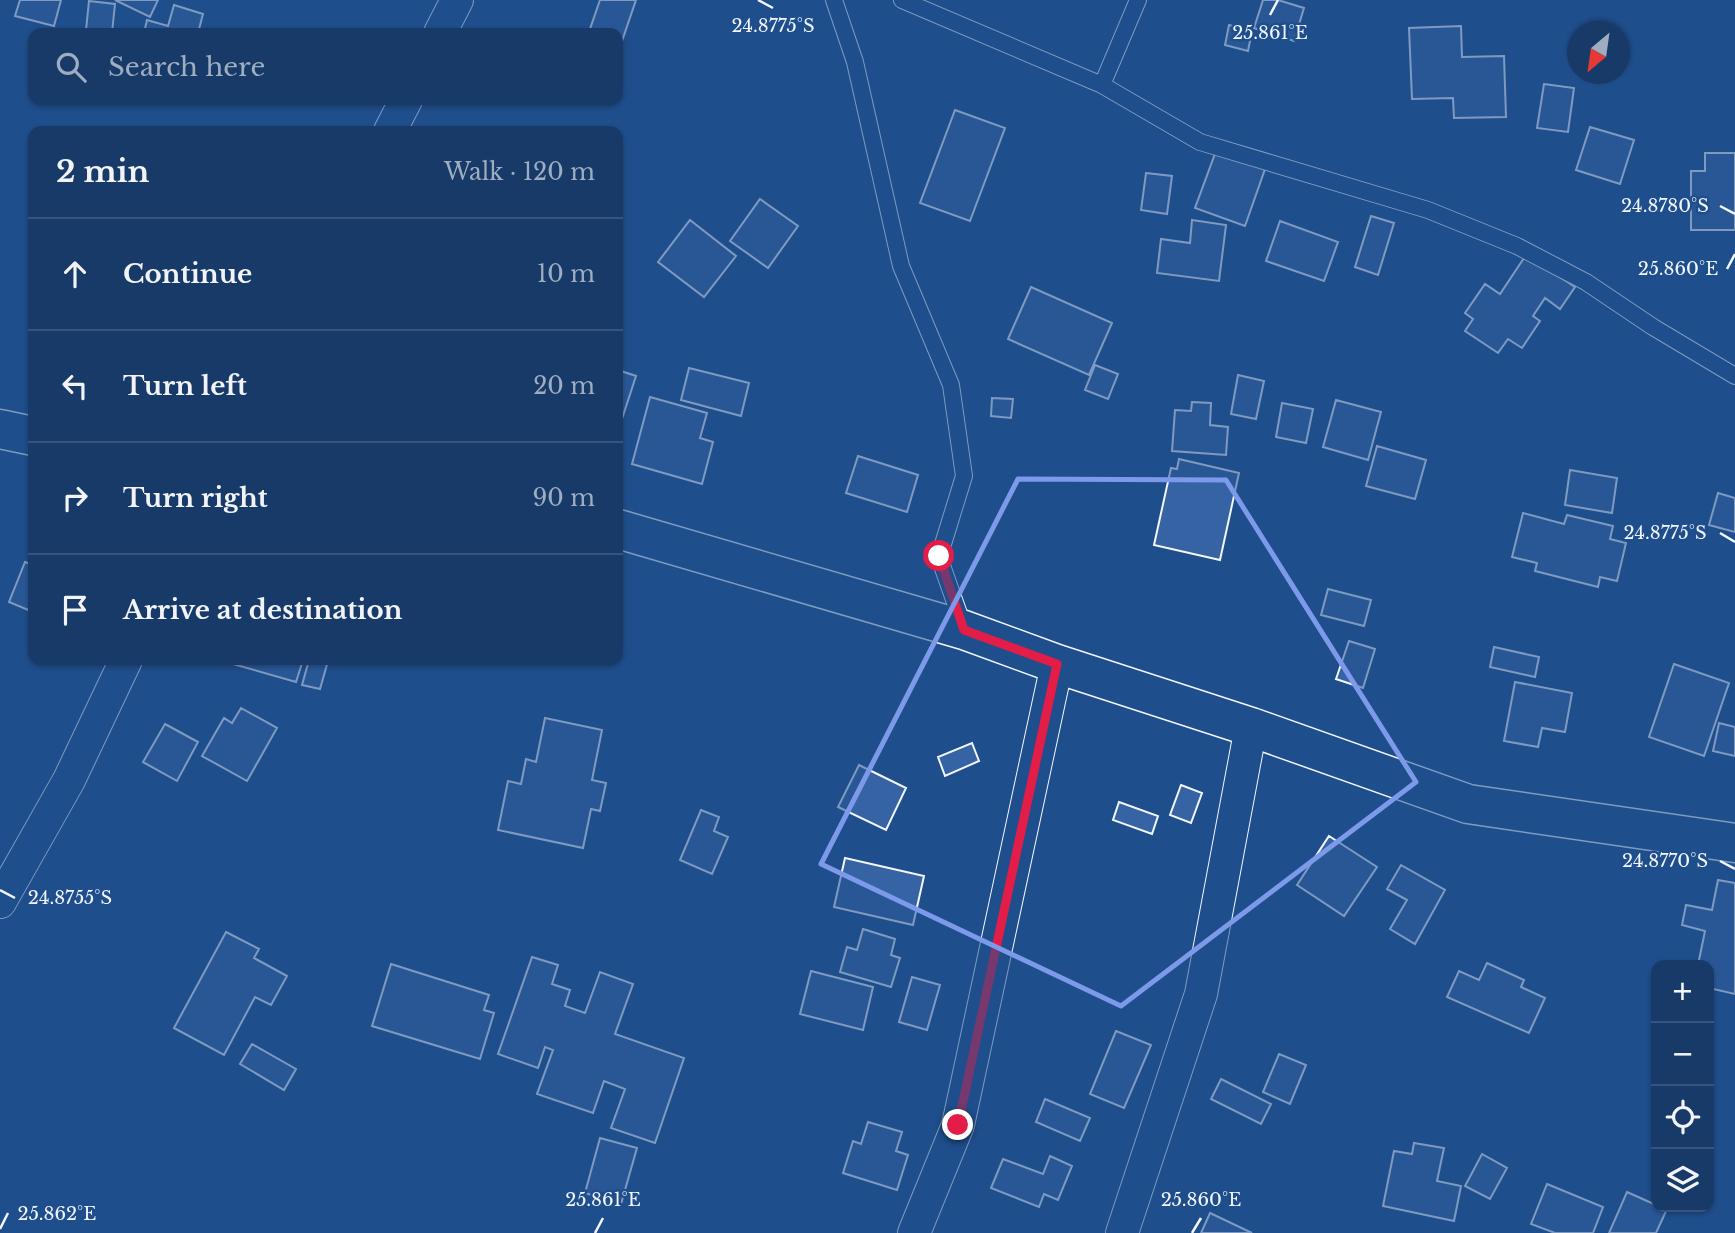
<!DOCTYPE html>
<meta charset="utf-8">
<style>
:root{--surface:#173a69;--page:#244571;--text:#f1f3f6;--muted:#9eadc0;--line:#36547d}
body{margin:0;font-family:"Libre Baskerville",serif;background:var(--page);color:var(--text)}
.controls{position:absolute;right:21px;bottom:21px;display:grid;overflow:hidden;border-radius:14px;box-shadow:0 2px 5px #0004}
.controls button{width:63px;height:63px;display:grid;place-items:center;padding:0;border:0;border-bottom:2px solid var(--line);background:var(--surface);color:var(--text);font:35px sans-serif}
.compass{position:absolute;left:1567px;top:21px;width:63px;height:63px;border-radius:50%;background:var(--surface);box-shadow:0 2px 5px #0004;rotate:209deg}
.stop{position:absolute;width:21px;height:21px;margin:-16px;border:5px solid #e11d48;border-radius:50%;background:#fff}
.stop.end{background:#e11d48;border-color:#fff;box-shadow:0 2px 7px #0008}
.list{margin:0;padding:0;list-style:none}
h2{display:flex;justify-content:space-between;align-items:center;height:91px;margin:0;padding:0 28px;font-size:30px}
h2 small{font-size:23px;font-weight:400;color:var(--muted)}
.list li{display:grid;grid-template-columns:46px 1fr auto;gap:21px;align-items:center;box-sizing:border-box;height:112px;padding:0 28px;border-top:2px solid var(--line)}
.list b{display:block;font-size:26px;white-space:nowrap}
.list em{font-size:23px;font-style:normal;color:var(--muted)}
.icon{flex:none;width:38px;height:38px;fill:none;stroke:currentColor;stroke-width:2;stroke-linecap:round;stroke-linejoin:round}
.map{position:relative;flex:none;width:1735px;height:1233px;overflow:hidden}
.search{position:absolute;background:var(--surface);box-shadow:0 2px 5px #0004;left:28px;top:28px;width:595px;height:77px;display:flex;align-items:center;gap:18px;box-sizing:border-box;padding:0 24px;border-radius:14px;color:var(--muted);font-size:26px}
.panel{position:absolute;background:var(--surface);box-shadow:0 2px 5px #0004;left:28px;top:126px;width:595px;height:539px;border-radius:14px}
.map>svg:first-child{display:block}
.building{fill:#3563a3;stroke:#f2f6ff;stroke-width:2}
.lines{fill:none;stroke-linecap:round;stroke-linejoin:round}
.service-casing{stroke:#f2f6ff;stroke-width:18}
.minor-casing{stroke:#f2f6ff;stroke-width:34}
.tertiary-casing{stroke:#f2f6ff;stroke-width:41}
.service{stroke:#1f4e8c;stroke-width:16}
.minor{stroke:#1f4e8c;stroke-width:32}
.tertiary{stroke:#1f4e8c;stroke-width:38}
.route{stroke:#e11d48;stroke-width:9}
.marked{fill:none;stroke:#7d9aea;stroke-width:5;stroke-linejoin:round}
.ticks{fill:none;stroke:#f2f6ff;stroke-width:2.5}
.ticks-label{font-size:18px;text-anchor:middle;fill:#f2f6ff;stroke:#1f4e8c;stroke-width:5;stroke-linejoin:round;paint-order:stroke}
</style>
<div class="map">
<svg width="1735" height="1233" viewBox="0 0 1735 1233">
<rect width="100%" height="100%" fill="#1f4e8c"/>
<path class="building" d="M20 0H61L54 26 15 16Z
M115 0H158L150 17Z
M600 0H636L622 41 618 39V33H601L590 29Z
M1263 0H1278L1304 8 1294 41 1254 28Z
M89 1 115 4 112 33 86 30Z
M174 5 203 14 198 33H144L147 20 168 26Z
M1229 25 1252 31 1248 51 1225 45Z
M1461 26 1462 57 1504 56 1506 117 1454 118 1453 98 1412 99 1409 28Z
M1544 84 1574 88 1568 132 1537 128Z
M955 110 1005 128 970 221 920 203Z
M1590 127 1634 140 1620 184 1576 170Z
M1216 151 1265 169 1245 226 1195 208Z
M1705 153H1735V230H1691V171H1705Z
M1146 173 1172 176 1167 214 1141 210Z
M760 199 798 226 768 268 730 241Z
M1371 216 1394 223 1378 275 1355 267Z
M690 220 736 256 704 297 658 262Z
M1192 220 1226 225 1219 281 1157 273 1161 239 1190 243Z
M1280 221 1338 242 1324 281 1266 261Z
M1526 255 1575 287 1560 309 1545 298 1533 316 1540 321 1522 348 1508 339 1498 353 1465 331 1473 319 1465 313 1485 284 1500 294Z
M1031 287 1112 323 1089 375 1008 339Z
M1095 365 1118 374 1108 399 1085 390Z
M689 368 749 383 741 416 681 400Z
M618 370 636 376 620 425 618 424Z
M1238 375 1264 381 1256 419 1231 414Z
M650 397 707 413 700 438 713 442 702 484 632 464Z
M992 398 1013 399 1011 418 991 416Z
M1336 400 1381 412 1368 460 1323 447Z
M1192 402 1211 403 1210 425 1228 427 1226 455 1172 451 1175 410 1191 411Z
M1282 403 1313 409 1306 443 1276 437Z
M1377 446 1426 460 1415 499 1366 486Z
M858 456 918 475 907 512 846 493Z
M1179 459 1239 473 1220 560 1154 545 1171 468 1177 469Z
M1570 470 1617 478 1612 513 1565 505Z
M1718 493 1735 498V532L1709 525Z
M1523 513 1564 524 1567 515 1613 526 1610 539 1626 543 1617 581 1600 577 1598 587 1535 571 1537 563 1512 557Z
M25 562 33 565V612L9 602Z
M1328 589 1371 600 1364 626 1321 615Z
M1349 641 1375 649 1363 688 1336 679Z
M1494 647 1539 657 1535 677 1490 667Z
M234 660H303L296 682 233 664Z
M309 660 328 661 320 689 302 685Z
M1674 664 1729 683 1704 756 1649 737Z
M1515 682 1572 693 1565 732 1542 728 1538 747 1504 741Z
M241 708 277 728 247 781 202 756 224 718 232 723Z
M545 718 602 730 592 780 606 783 600 811 591 809 583 848 498 830 508 781 521 784 526 759 536 762Z
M1719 723 1735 727V756L1713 751Z
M165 724 198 742 177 781 143 762Z
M972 743 979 761 945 776 938 757Z
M859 765 906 788 886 830 838 807Z
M1181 785 1202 793 1191 823 1170 815Z
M1119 802 1158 816 1152 834 1113 820Z
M701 810 719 817 714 831 728 837 712 874 680 860Z
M1329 836 1377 867 1344 916 1297 885Z
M845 858 924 876 913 925 834 907Z
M1401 865 1445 890 1415 944 1390 929 1407 900 1387 889Z
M1718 880 1735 883V994L1709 988V965H1698L1705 931 1682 925 1686 905 1712 910Z
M863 929 895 939 891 955 900 958 891 987 840 972 847 947 857 950Z
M226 932 259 949 254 958 287 976 271 1005 255 997 224 1055 174 1028Z
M532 957 558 965 552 984 570 990 565 1006 585 1013 600 972 633 984 615 1034 684 1058 655 1143 611 1128 625 1089 604 1081 593 1113 537 1094 553 1050 545 1047 538 1068 498 1054Z
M1487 963 1524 980 1521 987 1545 998 1529 1033 1447 997 1459 971 1479 980Z
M391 964 489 995 484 1010 494 1013 480 1059 372 1026Z
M811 971 873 987 863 1030 800 1014Z
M912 977 940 985 927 1030 899 1022Z
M1116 1031 1151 1045 1124 1108 1090 1094Z
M252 1044 296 1069 284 1090 240 1064Z
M1279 1054 1306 1065 1290 1104 1263 1092Z
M1221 1079 1271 1104 1261 1124 1211 1099Z
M1045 1099 1090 1118 1080 1141 1036 1122Z
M868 1122 902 1132 896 1151 908 1155 897 1190 843 1173 853 1141 861 1144Z
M600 1138 637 1148 621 1204 585 1193Z
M1414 1143 1444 1148 1437 1181 1461 1186 1454 1221 1383 1206 1394 1151 1412 1154Z
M1482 1154 1507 1168 1490 1199 1465 1186Z
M1050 1156 1072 1166 1058 1200 1044 1194 1039 1207 991 1188 1003 1159 1043 1174Z
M1547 1184 1603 1207 1593 1233H1555L1531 1224Z
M1627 1192 1656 1205V1207L1667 1209 1656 1233H1609Z
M1210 1213 1252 1233H1201Z"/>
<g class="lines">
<defs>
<path id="service" d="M834 0 855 62 901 266 951 385 964 476 939 557 964 628
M902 0 1102 85 1200 142 1428 210 1517 246 1586 282 1653 327 1735 376
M1102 85 1138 0"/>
<path id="minor" d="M440 33 457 0
M390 131 406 100
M0 902 69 780 126 660
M914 1233 958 1125 1057 664
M1122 1233 1201 994 1251 727"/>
<path id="tertiary" d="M0 429 33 436
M618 529 964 630 1057 664 1251 727 1468 804 1735 843"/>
</defs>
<use href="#service" class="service-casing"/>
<use href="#minor" class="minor-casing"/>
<use href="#tertiary" class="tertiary-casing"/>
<use href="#service" class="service"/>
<use href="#minor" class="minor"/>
<use href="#tertiary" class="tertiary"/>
</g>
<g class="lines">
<path class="route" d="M939 556 964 630 1057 664 958 1125"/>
</g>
<path d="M0 0H1735V1233H0ZM1018 479 1226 480 1416 782 1121 1006 821 864Z" fill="#1f4e8c" fill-opacity=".55" fill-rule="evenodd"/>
<path class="marked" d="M1018 479 1226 480 1416 782 1121 1006 821 864Z"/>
<path class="ticks" d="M758 0 773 8M1270 15 1278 0M1720 206 1735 214M1727 269 1735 254M1720 533 1735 542M1720 861 1735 869M0 890 15 898M0 1229 8 1213M595 1233 603 1218M1192 1233 1201 1218"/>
<g class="ticks-label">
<text x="773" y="32">24.8775°S</text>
<text x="1270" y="39">25.861°E</text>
<text x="1665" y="212">24.8780°S</text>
<text x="1678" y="275">25.860°E</text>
<text x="1665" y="539">24.8775°S</text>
<text x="1665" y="867">24.8770°S</text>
<text x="70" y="904">24.8755°S</text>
<text x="603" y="1206">25.861°E</text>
<text x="1201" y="1206">25.860°E</text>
<text x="57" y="1220">25.862°E</text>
</g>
</svg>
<div class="controls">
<button>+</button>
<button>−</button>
<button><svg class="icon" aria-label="locate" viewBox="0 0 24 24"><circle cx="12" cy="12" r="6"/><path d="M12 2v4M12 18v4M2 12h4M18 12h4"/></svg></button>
<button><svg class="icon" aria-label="layers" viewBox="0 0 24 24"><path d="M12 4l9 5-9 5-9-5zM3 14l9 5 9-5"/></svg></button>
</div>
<svg class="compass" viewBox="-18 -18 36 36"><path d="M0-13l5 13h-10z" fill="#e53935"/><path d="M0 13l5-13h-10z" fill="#9eadc0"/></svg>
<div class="stop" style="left:939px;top:556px"></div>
<div class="stop end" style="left:958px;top:1125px"></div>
<div class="search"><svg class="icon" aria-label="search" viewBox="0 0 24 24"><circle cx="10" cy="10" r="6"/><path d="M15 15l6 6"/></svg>Search here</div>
<section class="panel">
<h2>2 min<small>Walk · 120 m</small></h2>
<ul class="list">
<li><svg class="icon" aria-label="ahead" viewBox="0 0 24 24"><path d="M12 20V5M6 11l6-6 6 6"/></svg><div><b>Continue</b></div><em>10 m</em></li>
<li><svg class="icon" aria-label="left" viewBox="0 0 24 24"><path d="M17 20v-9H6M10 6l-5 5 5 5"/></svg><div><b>Turn left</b></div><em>20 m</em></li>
<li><svg class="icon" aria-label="right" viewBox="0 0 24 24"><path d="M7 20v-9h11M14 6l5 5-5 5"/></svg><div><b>Turn right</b></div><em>90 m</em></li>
<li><svg class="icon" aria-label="arrive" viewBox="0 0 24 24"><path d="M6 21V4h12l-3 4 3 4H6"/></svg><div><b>Arrive at destination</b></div></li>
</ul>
</section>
</div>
